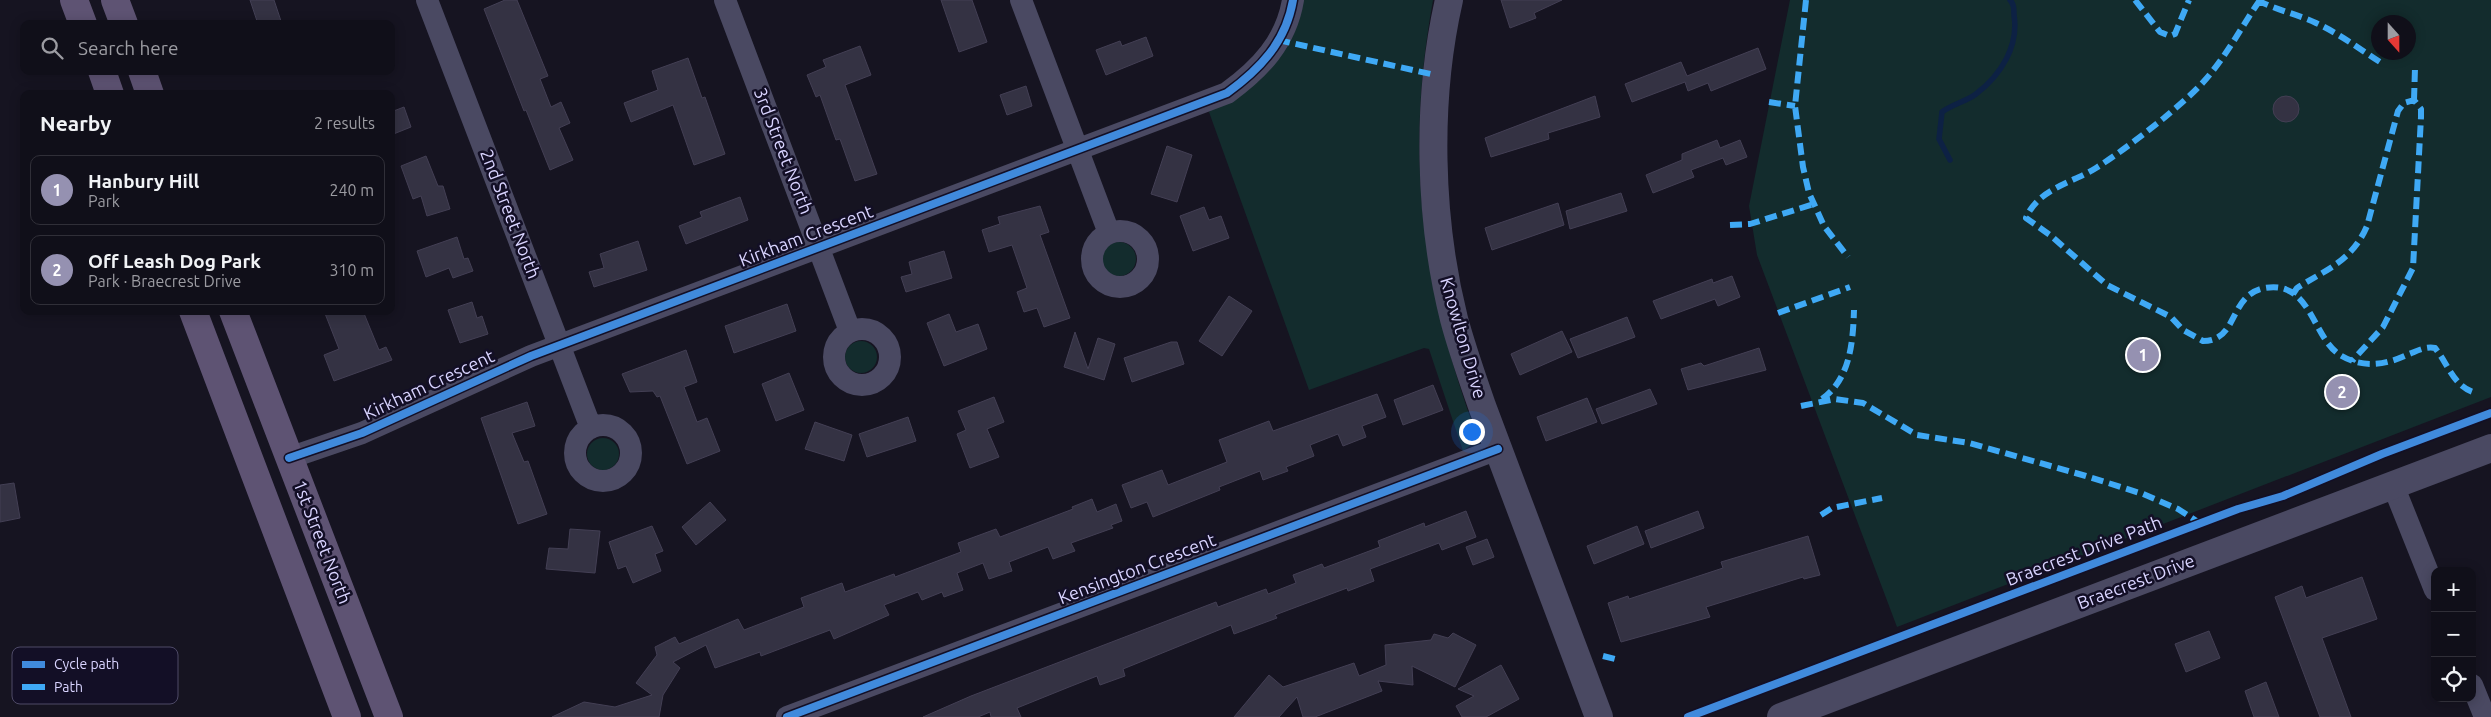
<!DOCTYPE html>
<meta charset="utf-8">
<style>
:root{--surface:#100f19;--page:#1e1d26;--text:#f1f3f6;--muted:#9c9ca2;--line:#302f38;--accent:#9591b1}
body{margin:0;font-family:Ubuntu,sans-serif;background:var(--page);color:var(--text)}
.controls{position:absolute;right:15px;bottom:15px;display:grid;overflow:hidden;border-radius:10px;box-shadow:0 2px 12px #0003}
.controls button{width:45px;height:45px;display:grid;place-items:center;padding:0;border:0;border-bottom:1px solid var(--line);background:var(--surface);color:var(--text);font:25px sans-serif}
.compass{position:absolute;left:2371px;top:15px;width:45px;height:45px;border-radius:50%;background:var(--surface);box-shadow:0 2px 12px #0003;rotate:159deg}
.you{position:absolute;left:1471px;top:431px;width:18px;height:18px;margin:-12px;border:4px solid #fff;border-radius:50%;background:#1a73e8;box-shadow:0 0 0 8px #1a73e833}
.badge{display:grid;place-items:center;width:32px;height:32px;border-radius:50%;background:var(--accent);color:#fff;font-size:16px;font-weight:700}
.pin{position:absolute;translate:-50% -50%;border:2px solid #fff;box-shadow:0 1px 5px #0006}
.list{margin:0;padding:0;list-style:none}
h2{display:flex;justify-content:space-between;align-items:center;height:65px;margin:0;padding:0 20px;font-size:21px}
h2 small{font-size:16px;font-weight:400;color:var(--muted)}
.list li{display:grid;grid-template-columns:32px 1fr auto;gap:15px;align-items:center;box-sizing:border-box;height:70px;margin:0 10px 10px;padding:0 10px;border:1px solid var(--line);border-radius:10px}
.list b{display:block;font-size:19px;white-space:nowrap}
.list p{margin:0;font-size:16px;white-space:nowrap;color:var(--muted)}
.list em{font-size:16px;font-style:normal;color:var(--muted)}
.icon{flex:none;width:28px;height:28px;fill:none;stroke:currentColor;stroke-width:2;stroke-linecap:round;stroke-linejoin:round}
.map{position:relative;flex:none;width:2491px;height:717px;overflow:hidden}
.search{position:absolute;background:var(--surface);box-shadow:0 2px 12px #0003;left:20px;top:20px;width:375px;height:55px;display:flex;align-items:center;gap:12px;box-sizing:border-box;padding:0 18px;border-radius:10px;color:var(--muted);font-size:19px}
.panel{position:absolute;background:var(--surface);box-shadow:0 2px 12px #0003;left:20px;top:90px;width:375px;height:225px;border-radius:10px}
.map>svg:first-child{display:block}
.green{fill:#132c2d;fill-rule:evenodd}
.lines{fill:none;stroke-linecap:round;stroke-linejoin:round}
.stream{stroke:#0d2144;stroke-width:5.5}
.building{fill:#343243;stroke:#433f54}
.minor{stroke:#4a4962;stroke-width:22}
.tertiary{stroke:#4a4962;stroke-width:28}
.primary{stroke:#5e5373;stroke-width:28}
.quiet{stroke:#3fa9f5;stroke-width:6;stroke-dasharray:12 6;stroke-linecap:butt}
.cycleway-casing{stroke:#130f26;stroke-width:11}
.cycleway{stroke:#408adc;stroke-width:8}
.labels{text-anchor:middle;stroke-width:5;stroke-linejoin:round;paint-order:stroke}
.street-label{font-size:18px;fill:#d9d4ff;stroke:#130f26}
.key{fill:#130f26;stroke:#4e4a67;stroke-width:1}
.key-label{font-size:14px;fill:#d9d4ff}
</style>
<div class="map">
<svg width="2491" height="717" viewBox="0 0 2491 717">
<rect width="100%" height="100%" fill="#161421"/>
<path class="green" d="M1303 0H1433C1405 155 1421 280 1474 428L1472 444 1463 451 1429 349 1424 348 1309 390 1209 112Z
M1790 0H2491V397L1897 627 1757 255 1749 206ZM2378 22H2408V52H2378Z
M1102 259a17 17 0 1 1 34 0a17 17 0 1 1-34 0Z
M845 357a16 16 0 1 1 32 0a16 16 0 1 1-32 0Z
M587 454a16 16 0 1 1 32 0a16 16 0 1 1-32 0Z"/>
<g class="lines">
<path class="stream" d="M1950 160 1939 139 1942 112C1953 104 1967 101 1976 94 2001 75 2019 46 2014 15 2014 9 2014 4 2010 0"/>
</g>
<path class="building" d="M250 0H274L282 24H258Z
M505 0H517L548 76 540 79 551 107 561 102 570 123 559 128 573 160 550 170 526 110 524 111 484 9Z
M941 0H972L987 42 959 52Z
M1501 0H1562L1534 13 1536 18 1510 28Z
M1146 37 1153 56 1106 75 1096 50 1120 41 1122 46Z
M860 46 871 75 845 85 877 174 855 181 840 139 836 140 820 95 816 97 807 75 826 67 823 60Z
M1758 48 1766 69 1711 91 1708 83 1688 91 1685 82 1632 102 1625 84 1681 62 1687 76Z
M688 58 702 98 705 97 725 154 694 165 673 105 631 122 624 103 658 90 652 71Z
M1026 86 1032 106 1007 115 1000 95Z
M2273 109a13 13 0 1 1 26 0a13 13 0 1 1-26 0Z
M1595 96 1600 117 1548 133 1549 139 1491 157 1485 138Z
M404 107 411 127 391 135V112Z
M1717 140 1720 148 1740 140 1747 157 1726 165 1723 158 1691 170 1694 177 1653 193 1646 175 1682 160V154Z
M1167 146 1192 155 1177 202 1151 194Z
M426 156 438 186H443L450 209 427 216 421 196 413 199 401 166Z
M1621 193 1627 211 1570 229 1566 211Z
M740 197 748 220 686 244 679 226 702 217 700 212Z
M1558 203 1564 225 1492 250 1485 228Z
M1040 206 1049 232 1040 235 1070 318 1044 327 1037 308 1024 312 1017 292 1027 288 1012 245 989 252 982 230 1000 224 998 217Z
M1204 207 1209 220 1221 216 1229 238 1193 251 1180 216Z
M457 237 464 259 468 258 473 271 453 278 449 268 426 277 417 251Z
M638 241 647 270 594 287 589 272 604 268 600 254Z
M944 251 952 278 906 292 901 277 912 274 909 262Z
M1732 276 1740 297 1718 306 1715 299 1661 319 1653 301 1712 279 1713 283Z
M1229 296 1252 311 1222 356 1199 341Z
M472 302 477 318 482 316 488 334 460 343 448 310Z
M787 304 796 331 734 353 725 326Z
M324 311H363L379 350 386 347 392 360 334 381 324 355 339 349Z
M949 314 956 332 978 324 987 349 944 366 927 323Z
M1627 317 1635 337 1578 358 1570 339Z
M1562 331 1572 352 1520 375 1511 354Z
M1075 332 1088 369 1098 338 1115 344 1104 380 1064 367Z
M1171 342H1177L1184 364 1132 382 1124 358Z
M1759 348 1766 370 1688 390 1681 369 1701 363 1704 366Z
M686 350 697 382 684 387 697 422 707 418 720 451 687 464 660 396 657 397 653 391 630 392 622 374Z
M789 373 804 410 776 421 762 384Z
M1433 385 1443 410 1403 425 1394 400Z
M1650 389 1657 404 1602 424 1596 409Z
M1377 394 1386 417 1362 426 1366 437 1343 446 1338 434 1310 445 1314 456 1286 467 1288 471 1263 480 1260 471 1219 487 1220 490 1153 517 1147 502 1131 508 1122 485 1162 470 1168 485 1227 462 1219 440 1269 421 1273 431Z
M994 397 1004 422 987 429 999 457 970 468 957 434 966 430 958 411Z
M1587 398 1597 422 1546 441 1537 417Z
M527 402 535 426 512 433 524 462 528 461 547 514 518 524 481 418Z
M908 417 916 441 867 457 859 434Z
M815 422 852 435 844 461 805 449Z
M14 483 20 518 0 522V485Z
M1092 499 1097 512 1116 504 1122 521 1111 525 1113 528 1071 543 1075 551 1053 559 1048 547 1009 562 1012 571 989 579 983 563 957 573 963 590 944 597 942 592 922 600 918 592 884 605 889 615 834 639 830 630 761 656 760 652 715 668 706 645 673 662 680 668 663 695 659 717H552L584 702 615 707 652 695 636 683 657 655 655 647 675 637 679 644 738 619 744 630 804 607 801 598 842 583 845 592 894 574 895 577 961 552 958 543 996 529 1000 537 1073 509 1072 507Z
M710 502 726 520 696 545 682 527Z
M1466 511 1476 537 1442 550 1439 543 1370 569 1374 581 1348 591 1347 588 1275 615 1277 618 1234 634 1231 625 1123 669 1125 676 1100 685 1097 676 1069 687 1017 708 1021 717H991L990 712 978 717H923L971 696 1216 602 1218 607 1266 589 1268 594 1296 583 1293 575 1322 564 1324 568 1380 547 1378 541 1424 523 1425 527Z
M1698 511 1704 528 1651 548 1645 531Z
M652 526 663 551 655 554 661 571 633 583 626 566 618 569 609 542Z
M1637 526 1644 544 1594 564 1587 546Z
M570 529 600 531 595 573 546 569 549 548 568 549Z
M1808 536 1820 575 1804 579 1803 577 1706 607 1710 617 1621 642 1608 603 1628 596 1629 599 1723 568 1721 562Z
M1487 539 1494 557 1473 565 1466 547Z
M2362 577 2377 619 2322 638 2351 717H2320L2275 597 2302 586 2306 598Z
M2209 631 2220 658 2186 672 2175 644Z
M1453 633 1476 645 1455 687 1412 666 1413 685 1378 681 1382 691 1315 717H1303L1297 697 1279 717H1234L1269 675 1283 687 1354 663 1359 676 1386 665 1385 645 1431 640 1434 634 1448 638Z
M1501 665 1519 699 1486 717H1462L1456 706 1474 696 1458 689Z
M2266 682 2279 717H2254L2245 691Z"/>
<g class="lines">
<path class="minor" d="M427 0 591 428
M725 0 850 331
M1021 0 1109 233
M1092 259a28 28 0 1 1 56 0a28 28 0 1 1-56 0Z
M834 357a28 28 0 1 1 56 0a28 28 0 1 1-56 0Z
M575 453a28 28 0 1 1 56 0a28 28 0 1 1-56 0Z
M289 458 362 433 531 356 1227 93C1260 69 1286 42 1293 0
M2393 485 2435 590
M2472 685 2485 717
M787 717 1498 449"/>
<path class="tertiary" d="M1449 0C1426 101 1429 219 1454 319 1462 349 1472 377 1482 406L1599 717
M1781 717 2491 448"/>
<path class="primary" d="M74 0 83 24
M115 0 124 24
M102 71 110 94
M142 71 150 94
M193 311 347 717
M233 311 389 717"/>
<path class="quiet" d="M1806 0 1795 106 1803 167 1809 193 1824 226 1848 257
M2135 0 2160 32 2170 36 2175 34 2189 0
M2257 0C2276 10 2297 14 2316 23 2340 34 2361 50 2383 64
M2260 0C2242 26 2227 55 2206 79 2194 93 2178 106 2164 118 2143 135 2118 154 2096 168 2072 183 2038 189 2026 218L2050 235 2107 285 2171 317 2183 330 2203 341C2239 341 2228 295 2265 288 2311 280 2312 337 2340 355 2363 369 2386 365 2409 354 2417 351 2426 346 2435 348 2448 364 2453 385 2473 392
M1278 40 1435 75
M2414 100 2415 68
M1769 102 1795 106
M1730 225 1750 224 1814 204
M2293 294 2297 288C2327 269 2352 261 2367 226L2398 111 2404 103 2414 100 2421 109V117L2413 268 2383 327 2352 361
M1778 313 1850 287
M1822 399C1850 379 1853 343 1854 310
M1801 406 1835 399 1863 403 1917 435 1969 443 2086 476 2143 494 2178 509 2201 524
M1821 515 1832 508 1882 498
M1603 656 1615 659"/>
<defs>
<path id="cycleway" d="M289 458 362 433 531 356 1227 93C1260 69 1286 42 1293 0
M787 717 1498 449
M1688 717 2238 509 2283 496 2382 454 2491 413"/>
</defs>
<use href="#cycleway" class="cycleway-casing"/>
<use href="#cycleway" class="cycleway"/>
</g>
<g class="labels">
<g class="street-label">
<text transform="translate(783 151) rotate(69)" y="6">3rd Street North</text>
<text transform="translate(510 214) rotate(69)" y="6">2nd Street North</text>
<text transform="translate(806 236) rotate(-21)" y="6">Kirkham Crescent</text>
<text transform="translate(1463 338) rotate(74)" y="6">Knowlton Drive</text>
<text transform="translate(429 385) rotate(-25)" y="6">Kirkham Crescent</text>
<text transform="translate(322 542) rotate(69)" y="6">1st Street North</text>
<text transform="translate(2084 551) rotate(-21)" y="6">Braecrest Drive Path</text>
<text transform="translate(1137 569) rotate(-21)" y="6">Kensington Crescent</text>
<text transform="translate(2136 582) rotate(-21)" y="6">Braecrest Drive</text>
</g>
</g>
<rect x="12" y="647" width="166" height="57" rx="8" class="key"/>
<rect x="22" y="661" width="23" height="7" fill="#408adc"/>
<rect x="22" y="684" width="23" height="6" fill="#3fa9f5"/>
<g class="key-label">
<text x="54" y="669">Cycle path</text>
<text x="54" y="692">Path</text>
</g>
</svg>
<div class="controls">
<button>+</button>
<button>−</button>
<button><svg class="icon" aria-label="locate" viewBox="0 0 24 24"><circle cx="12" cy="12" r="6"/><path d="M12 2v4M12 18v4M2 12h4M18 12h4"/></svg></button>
</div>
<svg class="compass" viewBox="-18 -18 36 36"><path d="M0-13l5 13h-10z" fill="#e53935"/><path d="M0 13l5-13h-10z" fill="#9c9ca2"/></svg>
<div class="you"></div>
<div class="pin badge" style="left:2143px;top:355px">1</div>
<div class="pin badge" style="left:2342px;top:392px">2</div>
<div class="search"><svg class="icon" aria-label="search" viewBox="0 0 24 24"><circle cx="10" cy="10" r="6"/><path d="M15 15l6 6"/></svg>Search here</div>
<section class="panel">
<h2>Nearby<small>2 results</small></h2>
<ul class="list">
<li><span class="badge">1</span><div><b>Hanbury Hill</b><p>Park</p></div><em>240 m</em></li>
<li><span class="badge">2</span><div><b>Off Leash Dog Park</b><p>Park · Braecrest Drive</p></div><em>310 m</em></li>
</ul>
</section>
</div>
